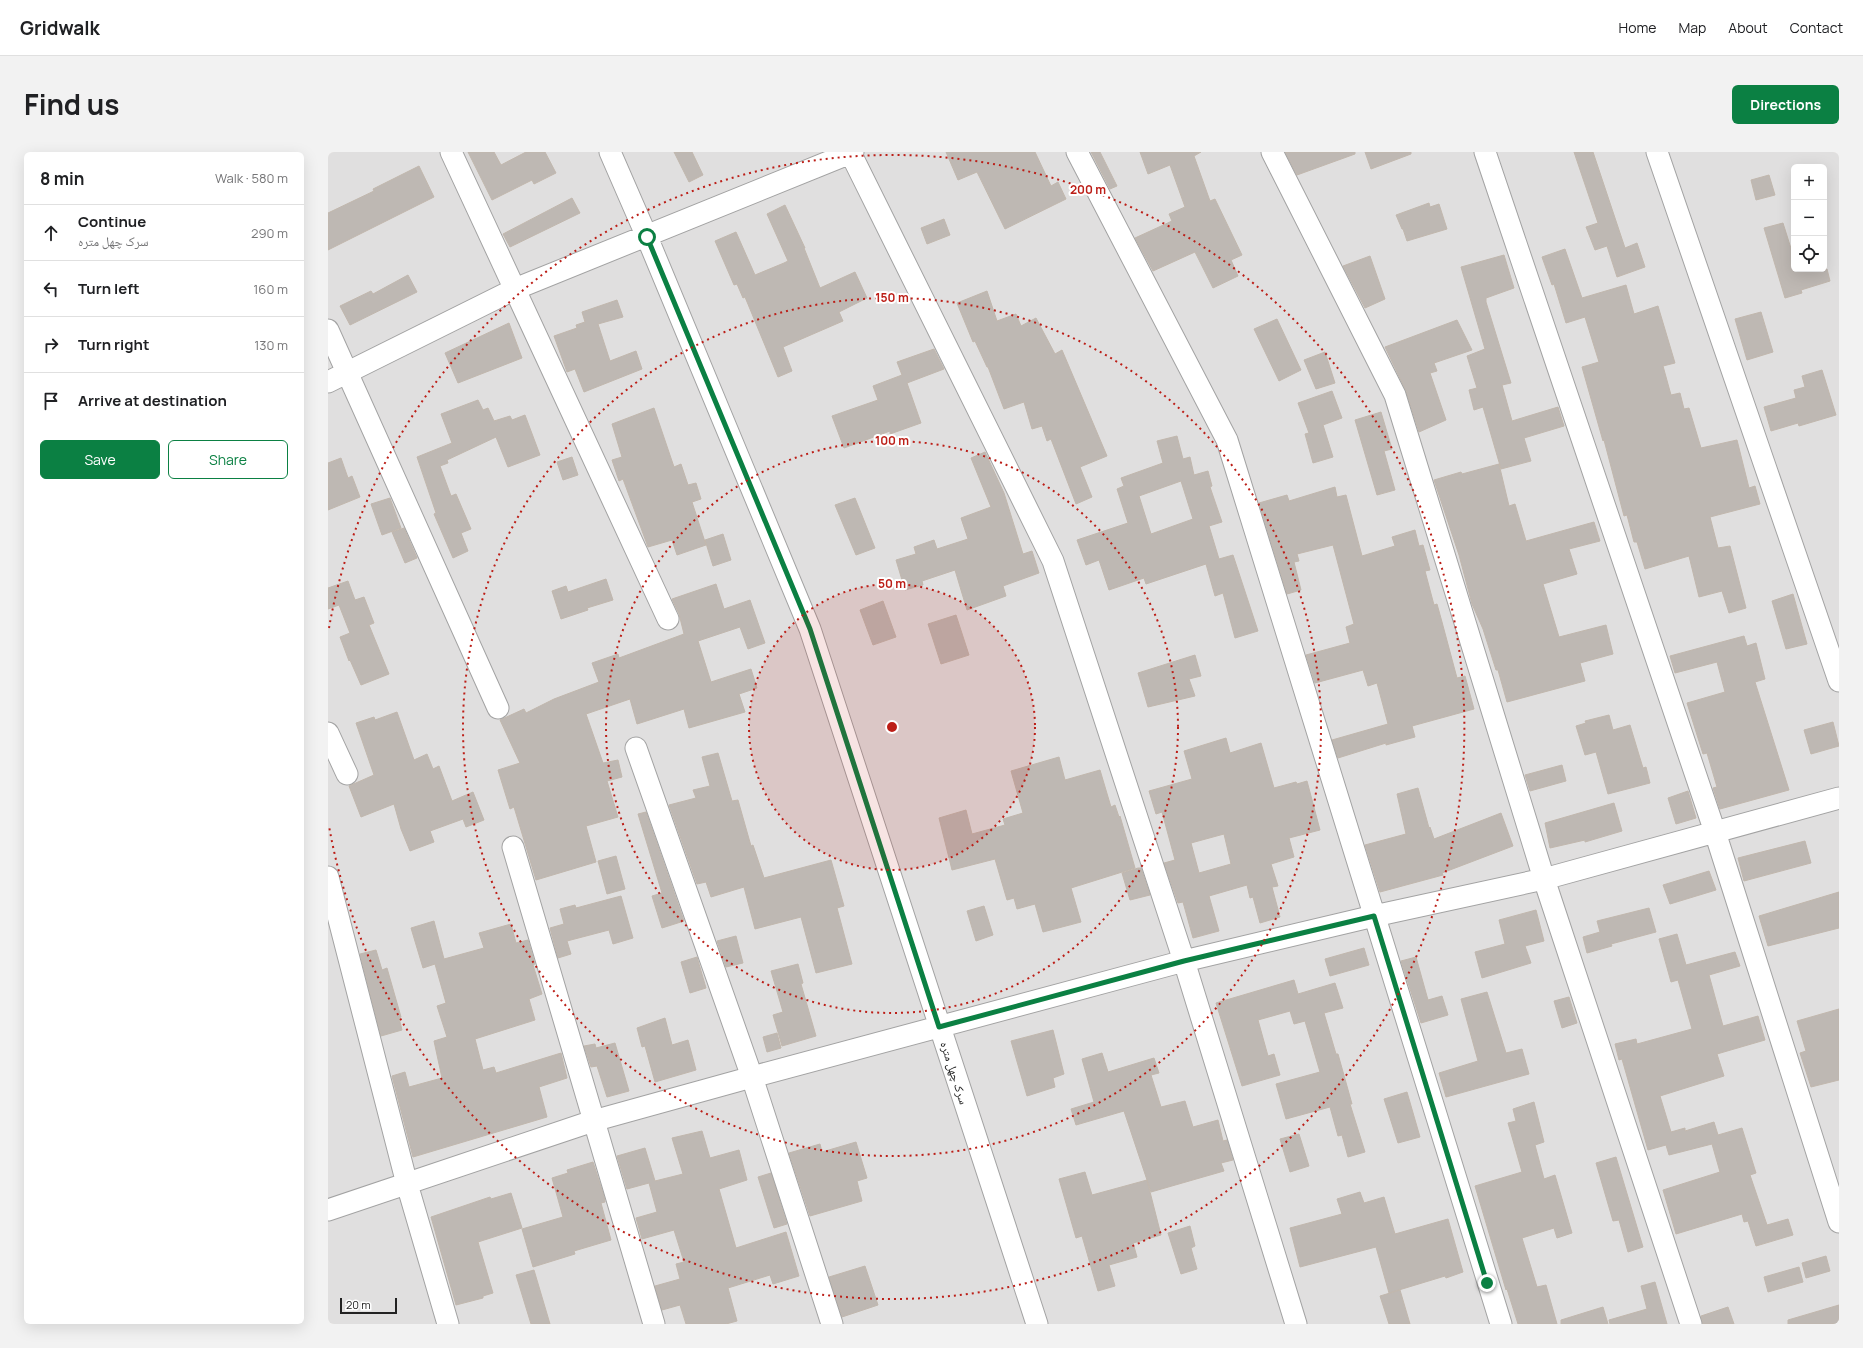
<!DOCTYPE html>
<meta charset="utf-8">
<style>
:root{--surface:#fff;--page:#f2f2f2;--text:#202124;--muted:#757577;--line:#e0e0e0;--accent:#0b8043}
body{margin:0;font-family:Manrope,"Noto Naskh Arabic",sans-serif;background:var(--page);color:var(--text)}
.controls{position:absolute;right:12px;top:12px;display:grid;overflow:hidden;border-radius:6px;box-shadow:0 4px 16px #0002}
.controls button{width:36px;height:36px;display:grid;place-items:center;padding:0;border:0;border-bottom:1px solid var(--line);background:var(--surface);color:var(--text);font:20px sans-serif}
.scale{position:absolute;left:12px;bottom:10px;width:57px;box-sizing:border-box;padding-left:4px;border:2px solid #222;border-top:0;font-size:11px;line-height:14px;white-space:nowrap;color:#222;-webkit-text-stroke:3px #fff;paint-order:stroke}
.stop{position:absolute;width:12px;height:12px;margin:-9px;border:3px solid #0b8043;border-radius:50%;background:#fff}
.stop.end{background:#0b8043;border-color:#fff;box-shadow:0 1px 4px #0008}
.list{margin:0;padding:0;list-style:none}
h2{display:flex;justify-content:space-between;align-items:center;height:52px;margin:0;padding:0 16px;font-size:17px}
h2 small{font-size:13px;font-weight:400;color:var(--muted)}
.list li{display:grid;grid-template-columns:26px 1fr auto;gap:12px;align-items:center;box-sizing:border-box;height:56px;padding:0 16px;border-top:1px solid var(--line)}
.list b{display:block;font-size:15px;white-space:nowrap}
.list p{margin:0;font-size:13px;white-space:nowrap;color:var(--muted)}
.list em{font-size:13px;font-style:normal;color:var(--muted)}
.actions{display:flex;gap:8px;padding:12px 16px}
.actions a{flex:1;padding:9px 0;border:1px solid var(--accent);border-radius:6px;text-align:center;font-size:14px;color:var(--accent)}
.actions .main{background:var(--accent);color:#fff}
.icon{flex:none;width:22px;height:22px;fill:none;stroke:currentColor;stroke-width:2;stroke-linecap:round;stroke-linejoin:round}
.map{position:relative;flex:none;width:1511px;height:1172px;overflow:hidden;border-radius:6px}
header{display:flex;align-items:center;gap:24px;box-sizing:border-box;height:56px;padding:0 20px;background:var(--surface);border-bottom:1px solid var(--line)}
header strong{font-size:19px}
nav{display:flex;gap:22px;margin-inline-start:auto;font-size:14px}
.intro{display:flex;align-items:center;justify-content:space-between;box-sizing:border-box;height:96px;padding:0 24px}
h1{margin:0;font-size:28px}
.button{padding:10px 18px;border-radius:6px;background:var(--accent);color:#fff;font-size:14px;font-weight:700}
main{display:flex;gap:24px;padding:0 24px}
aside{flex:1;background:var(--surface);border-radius:6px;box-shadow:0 4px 16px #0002}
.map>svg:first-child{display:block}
.residential{fill:#e0dfdf;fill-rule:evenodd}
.building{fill:#beb8b3;stroke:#c1b7ad;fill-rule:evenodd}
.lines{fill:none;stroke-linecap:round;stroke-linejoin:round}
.minor-casing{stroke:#a3a3a3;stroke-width:23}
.minor{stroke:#fff;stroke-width:21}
.route{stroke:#0b8043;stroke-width:5}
.ring{fill:none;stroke:#bc1e17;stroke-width:2;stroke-dasharray:2 4}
.labels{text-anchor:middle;stroke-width:4;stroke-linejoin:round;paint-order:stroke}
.street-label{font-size:12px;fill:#222;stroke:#fff}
.centre{fill:#bc1e17;stroke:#fff;stroke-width:2}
.ring-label{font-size:12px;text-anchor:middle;font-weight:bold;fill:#bc1e17;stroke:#fff;stroke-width:4;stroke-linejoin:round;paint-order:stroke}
</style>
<header>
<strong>Gridwalk</strong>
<nav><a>Home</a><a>Map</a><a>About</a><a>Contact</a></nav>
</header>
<div class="intro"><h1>Find us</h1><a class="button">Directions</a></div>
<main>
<aside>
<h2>8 min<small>Walk · 580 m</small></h2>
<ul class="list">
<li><svg class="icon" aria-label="ahead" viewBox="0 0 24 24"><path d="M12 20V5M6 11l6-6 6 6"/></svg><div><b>Continue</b><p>سرک چهل متره</p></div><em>290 m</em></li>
<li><svg class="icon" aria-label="left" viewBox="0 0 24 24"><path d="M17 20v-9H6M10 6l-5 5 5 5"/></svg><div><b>Turn left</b></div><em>160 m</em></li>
<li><svg class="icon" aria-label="right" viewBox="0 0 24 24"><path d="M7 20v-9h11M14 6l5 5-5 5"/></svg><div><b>Turn right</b></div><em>130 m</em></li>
<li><svg class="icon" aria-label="arrive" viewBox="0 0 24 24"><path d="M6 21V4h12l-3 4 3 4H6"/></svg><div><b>Arrive at destination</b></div></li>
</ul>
<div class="actions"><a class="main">Save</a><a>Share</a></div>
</aside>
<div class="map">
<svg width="1511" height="1172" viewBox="0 0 1511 1172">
<rect width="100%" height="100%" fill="#f1efea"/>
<path class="residential" d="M0 0H1511V1172H0ZM1466 15H1496V117H1466Z"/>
<path class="building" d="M140 0H166L173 13 198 0H217L228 21 206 32 204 28 164 48Z
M346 0H364L375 23 361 30Z
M618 0H707L723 34 730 30 738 47 677 77 649 20 630 28Z
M763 0H772L789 34 782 37Z
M812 0H873L866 4 882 49 887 47 914 103 903 108 910 124 885 136 867 100 825 119 807 86 844 69 841 62 857 55 842 13 820 22Z
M957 0H1027V2L969 23Z
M1037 0H1083V2L1043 17Z
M1246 0H1265L1297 96 1309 91 1317 115 1289 125 1279 94 1267 98 1258 75 1270 71Z
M91 14 106 45 0 98V61L46 39 45 37Z
M1441 23 1447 43 1428 48 1423 28Z
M244 46 252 61 182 95 175 82Z
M1101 51 1102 55 1111 52 1119 77 1079 89 1075 77H1074L1068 63Z
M457 53 477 96H476L492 136 527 120 539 146 511 160 515 169 455 195 464 219 450 225 417 145 415 146 409 132 406 133 387 89 408 80 427 123 456 111 460 109 439 62Z
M616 67 622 83 599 92 593 76Z
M1455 71 1466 106V117H1499L1502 129 1473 138 1474 141 1457 146 1436 76Z
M1237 97 1254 146 1298 133 1306 162 1330 154 1347 211 1335 214 1343 243 1352 241 1356 257 1361 256 1373 296 1409 288 1421 336 1427 334 1432 352 1382 365 1390 396 1402 394 1418 456 1401 461 1394 439 1371 445 1361 404 1317 417 1309 390H1306L1299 363 1296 364 1276 288 1275 289 1254 215 1271 210 1257 165 1238 171 1226 132 1224 133 1214 105Z
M1176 103 1186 136 1158 146V150L1183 231 1174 233 1184 269 1230 255 1236 274 1196 286 1203 309 1173 317 1155 255 1146 258 1141 238 1149 236 1139 204 1157 197 1133 115Z
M1042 104 1057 147 1037 156 1015 114Z
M80 123 89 140 22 173 12 154 43 139 45 142Z
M659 139 669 169 688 162 693 174 708 166 727 202 734 198 779 304 752 315 764 345 748 352 723 287 719 289 714 274 704 277 696 250 676 257 660 215H659L647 189 645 190 629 151Z
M289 148 295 165 270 172 282 209 308 199 314 217 256 240 247 217 239 220 226 184 249 176 248 173 257 170 254 160Z
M1433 160 1445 200 1419 208 1407 167Z
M949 167 973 218 951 229 926 177Z
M1129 168 1144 198 1106 211 1109 219 1102 221 1118 268 1091 280 1078 239 1057 195Z
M181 171 194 206 130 231 117 201Z
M606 197 616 217 579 231 593 271 562 282V279L516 296 504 264 550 248 545 234 574 223 569 210Z
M997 200 1007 231 988 237 976 208Z
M1494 218 1508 263 1471 274 1470 271 1443 279 1436 255 1468 246 1466 238 1477 235 1474 224Z
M1004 239 1014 266 995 273 1005 305 985 311 977 282 981 281 970 251Z
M150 248 155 258 160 256 166 269 182 264 184 268 197 263 212 303 180 315 168 285 119 308 120 311 112 314 123 344 128 342 143 377 133 381 140 399 125 406 106 362 108 361 89 305 124 291 113 262Z
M326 256 346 315 353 312 360 333 368 331 373 347 364 350 378 393 349 403 344 388 320 395 295 327 291 329 284 308 294 305 284 272Z
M1053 260 1064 297 1056 299 1067 338 1049 343 1027 268Z
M849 284 855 307 862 305 866 323 880 319 884 334 882 335 894 370 881 374 891 407 905 403 930 479 907 486 895 441 887 444 878 412 818 432 816 426 781 438 771 408 758 413 749 388 800 371 789 337 796 334 793 326 835 311 829 289ZM853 329 865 367 823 382 811 344Z
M657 300 676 341 695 402 704 399 711 421 675 434 678 444 639 458 627 418 594 429 595 433 577 438 568 408 588 402 586 395 606 388 609 397 640 387 633 366 663 355 643 306Z
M244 305 250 323 235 328 229 310Z
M13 306 20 326 24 324 32 345 0 358V311Z
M1171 312 1181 354 1187 352 1198 389 1266 370 1272 389 1241 397 1249 422 1215 432 1231 485 1278 473 1285 502 1252 511 1257 529 1179 550 1170 518H1168L1155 477 1144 452 1131 403 1106 328 1133 320 1134 322Z
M1007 335 1009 345 1018 343 1034 404 1067 394 1064 385 1087 378 1091 394 1095 393 1102 418 1097 419 1106 453 1109 452 1114 470 1129 526 1137 524 1146 557 1084 574 1087 585 1058 593V591L1010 606 1004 588 1060 572 1049 531 1040 534 1035 518 987 531 978 503 1022 491 1018 475 1026 472 1005 393 969 402 971 409 966 410 973 438 959 442 931 351 959 343 961 349Z
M62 346 73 376 54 383 43 352Z
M527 346 547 396 528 403 507 353Z
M76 376 89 406 77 411 64 380Z
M395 382 403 408 385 414 377 388Z
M278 427 285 448 259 456 260 458 233 467 224 439 238 434 240 440Z
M20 429 27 448 36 445 46 471 41 473 61 522 33 533 22 508 21 509 12 485 22 481 11 453 0 457V436Z
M388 432 396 457 422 448 437 491 420 497 412 475 370 489 383 530 423 517 429 536 411 542 417 560 361 576 356 557 309 572 302 547 258 562 275 611 290 608 294 625 279 629 290 665 258 674 268 710 208 728 186 655 182 657 170 618 192 611 172 568 196 557 198 561 226 547 271 530 264 511 290 502 291 506 356 482 351 462 344 447Z
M1465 442 1479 492 1458 497 1444 449Z
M555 449 568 485 545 493 532 458Z
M628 463 641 503 613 512 600 472Z
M1416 484 1419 494 1428 491 1437 527 1427 530 1461 638 1392 657 1385 636 1389 635 1379 601 1375 602 1359 551 1397 540 1389 510 1347 521 1342 504Z
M867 503 873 524 861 527 867 544 820 555 810 521Z
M69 560 86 608 99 602 105 617 111 614 124 649 145 640 156 668 138 675 135 667 102 679 106 690 82 699 73 677 66 652 33 665 21 634 46 623 28 571 46 565 47 568Z
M1281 563 1285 578 1302 573 1315 616 1318 615 1322 631 1280 642 1268 600 1257 603 1248 574 1258 571 1257 569Z
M1505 570 1511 594 1483 602 1476 578Z
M898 586 902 601 933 591 946 636 968 630 969 632 979 629 992 678 961 686 966 705 943 712 950 734 944 735 952 765 932 771 925 745 922 746 919 733 881 744 891 779 865 786 855 750 850 751 836 711 847 708 834 660 828 662 821 639 864 627 856 599ZM896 682 903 712 871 721 863 691Z
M390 601 404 649 410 648 423 694 425 693 436 726 503 708 516 754 509 756 524 812 488 821 473 765 427 777 416 735 383 745 378 730 369 732 341 653 368 646 365 638 382 634 374 605Z
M731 605 737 628 772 618 783 655 787 653 791 665 792 664 807 716 743 736 753 770 715 780 707 752 689 757 686 746 679 748 667 707 624 718 611 666 638 658 644 682 677 673 675 667 695 661 683 619Z
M1234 613 1238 629 1202 639 1197 623Z
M1090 636 1101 676 1102 675 1106 687 1173 661 1185 694 1114 721 1115 723 1052 740 1037 693 1078 682 1069 642Z
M1360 639 1368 666 1348 672 1340 646Z
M1286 651 1294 679 1257 690V688L1222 696 1217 671Z
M318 660 356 769 334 776 324 744 334 741 310 662Z
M1477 689 1483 711 1416 729 1410 706Z
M288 704 297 737 279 742 270 709Z
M810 716H813L822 743 802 748 794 721Z
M1381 719 1388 738 1342 752 1335 733Z
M1511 740V776L1440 794 1431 764Z
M293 744 305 786 285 792 281 778 239 789 243 802 230 806 222 776 236 772 232 757 247 753 248 756Z
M656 754 665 783 648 789 639 759Z
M1321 756 1328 780 1283 792 1284 794 1259 801 1255 785 1272 780 1269 769Z
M1208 758 1216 789 1197 794 1203 811 1154 826 1147 800 1177 792 1171 768Z
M106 769 116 807 156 796 151 781 183 772 188 791 200 788 207 812 205 813 214 842 201 847 207 868 147 887 155 918 166 915 168 921 233 901 239 926 211 935 219 965 85 1005 64 924 77 920 81 935 114 926 106 889 119 885 109 854 118 851 107 812 95 816 83 776Z
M1349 782 1358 813 1407 800 1412 814 1381 823 1395 874 1430 864 1437 888 1389 902 1396 924 1332 944 1343 980 1357 976V979L1386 970 1390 983 1414 976 1428 1021 1422 1023 1439 1073 1460 1067 1465 1083 1428 1094 1420 1069 1416 1070 1414 1062 1348 1082 1335 1038 1392 1020 1384 992 1341 1003 1338 993 1320 998 1294 907 1291 908 1287 892 1308 887 1309 892 1364 877 1350 828 1343 830 1331 787Z
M408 784 415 811 398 815 389 789Z
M1036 796 1041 813 1002 824 997 807Z
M48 798 54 818 59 816 73 865 71 866 74 878 53 884 32 802Z
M369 805 378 836 362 841 353 810Z
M1088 805 1100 848 1114 844 1120 863 1093 871 1073 809Z
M470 812 475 831 473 832 488 884 454 894 445 863 455 860 443 819Z
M966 828 970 842 1007 831 1015 856 996 861 1008 902H1010L1024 952H1022L1037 1000 1020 1005 1014 983 1010 984 1002 955 958 967 948 932 992 920 977 869 966 872 962 859 930 868 940 904 946 902 952 923 914 934 888 851Z
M1159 840 1178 901 1194 897 1201 922 1118 945 1111 921 1150 909 1133 847Z
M1241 845 1249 871 1234 876 1226 849Z
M1511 857V928L1483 935 1472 901 1478 899 1469 869Z
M337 866 344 893 360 888 368 918 327 930 317 894 314 895 309 876Z
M725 878 736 922 725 926 727 935 699 944 683 889Z
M449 881 453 896 439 900 435 885Z
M287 891 301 939 279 945 269 914 263 915 256 894 267 892 268 896Z
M774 901 780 920 826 906 831 921 823 923 833 955 857 949 865 975 890 968 895 989 899 988 905 1008 893 1011 896 1019 823 1040 796 959 748 973 743 957 766 950 754 907Z
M1079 940 1092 985 1070 991 1056 947Z
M1206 950 1216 990 1207 993 1216 1027 1227 1023 1244 1081 1229 1086 1226 1076 1194 1086 1209 1135 1218 1133 1229 1172H1190L1179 1137 1178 1138 1147 1034 1194 1020 1180 971 1188 969 1185 957Z
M374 979 382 1006 411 998 419 1028 391 1037 408 1096 458 1080 471 1124 445 1132 442 1123 400 1136 409 1169 398 1172H358L352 1153 334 1158 327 1134 352 1127 348 1112 356 1110 346 1078 314 1087 308 1066 329 1060 321 1031 299 1037 289 1004 317 996 327 1029 355 1022 344 986Z
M971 982 981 1014 962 1020 952 987Z
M528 990 539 1026 529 1029 534 1049 482 1064 461 1001 492 992 494 1000Z
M1288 1005 1315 1095 1300 1100 1291 1068 1285 1069 1268 1011Z
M265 1010 276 1044 277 1050 273 1051 283 1088 246 1099 247 1102 205 1115 194 1077 235 1065 224 1026 240 1021 239 1018Z
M757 1020 764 1043 819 1028 833 1083 805 1091 809 1105 781 1113 787 1134 770 1139 754 1084 748 1086 731 1027Z
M443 1021 459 1072 446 1076 430 1025Z
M1032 1040 1036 1051 1056 1045 1067 1082 1120 1067 1135 1120 1118 1126 1117 1124 1061 1141 1048 1095 972 1115 962 1076 1014 1062 1009 1047Z
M183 1041 194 1076 150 1090 165 1141 155 1144V1146L128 1153 103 1065 162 1045 163 1047Z
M862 1074 867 1094 863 1096 869 1117 853 1122 840 1081Z
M1498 1104 1502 1119 1478 1126 1474 1111Z
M537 1114 550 1153 514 1165 501 1125Z
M1471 1115 1475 1130 1440 1140 1436 1125Z
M206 1118 222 1172H203L188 1123Z
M1327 1130 1339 1172H1282L1281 1168 1319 1157 1313 1134Z
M1072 1138 1082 1172H1061L1052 1144Z
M1511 1153V1172H1460V1168Z
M1275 1155 1280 1172H1233V1168Z
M1400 1155 1406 1172H1375L1373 1164Z"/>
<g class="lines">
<defs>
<path id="minor" d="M123 0 340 467
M282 0 319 85 482 477 709 1172
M522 0 725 409 856 809 968 1172
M749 0 899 288 1173 1172
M944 0 1067 243 1216 727 1363 1172
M1157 0 1387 680 1511 1070
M1329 0 1511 529
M0 178 170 556
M0 230 187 137 525 0
M0 581 19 622
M308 596 424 925 504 1172
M185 695 326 1172
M0 725 79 1032 120 1172
M0 1058 265 969 424 925 856 809 1046 764 1216 727 1511 646"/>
</defs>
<use href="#minor" class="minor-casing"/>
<use href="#minor" class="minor"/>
</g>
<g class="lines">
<path class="route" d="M319 85 482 477 611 875 856 809 1046 764 1159 1131"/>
</g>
<circle cx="564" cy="575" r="143" fill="#bc1e17" fill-opacity=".12"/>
<g class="ring">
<circle cx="564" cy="575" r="143"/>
<circle cx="564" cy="575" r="286"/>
<circle cx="564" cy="575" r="429"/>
<path d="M1 476A572 572 0 1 1 1 674"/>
</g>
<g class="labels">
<g class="street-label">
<text transform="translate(626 921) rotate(72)" y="4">سرک چهل متره</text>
</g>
</g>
<circle cx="564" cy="575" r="6" class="centre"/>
<g class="ring-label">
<text x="760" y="42">200 m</text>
<text x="564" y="150">150 m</text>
<text x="564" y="293">100 m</text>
<text x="564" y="436">50 m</text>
</g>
</svg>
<div class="controls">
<button>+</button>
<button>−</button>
<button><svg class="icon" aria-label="locate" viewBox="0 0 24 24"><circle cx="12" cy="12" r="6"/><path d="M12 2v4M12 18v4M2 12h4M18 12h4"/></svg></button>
</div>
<div class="scale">20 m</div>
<div class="stop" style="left:319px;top:85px"></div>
<div class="stop end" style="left:1159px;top:1131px"></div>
</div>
</main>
